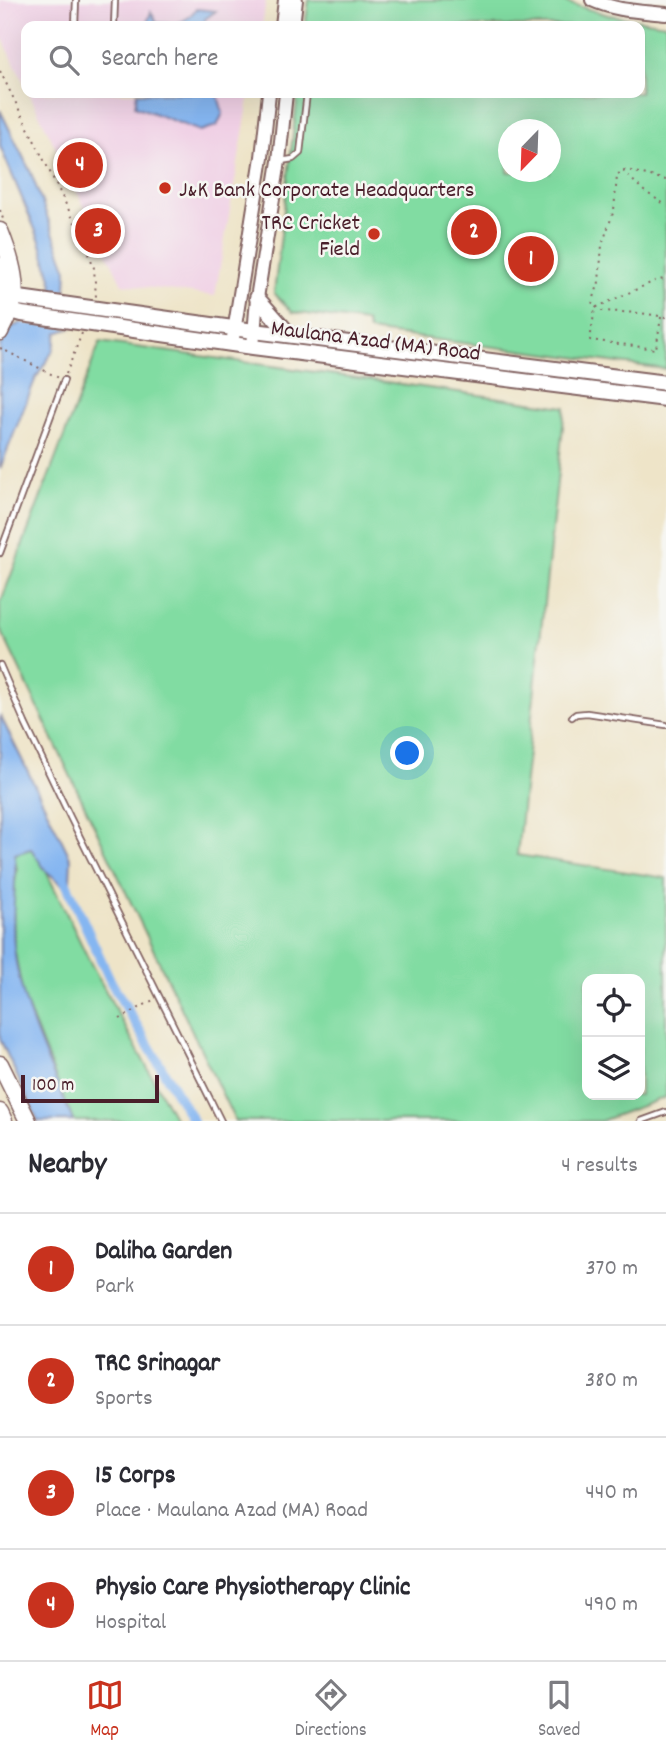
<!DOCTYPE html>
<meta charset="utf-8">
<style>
:root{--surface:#fff;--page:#f2f2f3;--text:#2b2b33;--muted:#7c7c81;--line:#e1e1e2;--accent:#c8321e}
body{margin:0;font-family:Dekko,sans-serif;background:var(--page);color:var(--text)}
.controls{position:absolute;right:21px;bottom:21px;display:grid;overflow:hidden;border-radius:14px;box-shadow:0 7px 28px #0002}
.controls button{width:63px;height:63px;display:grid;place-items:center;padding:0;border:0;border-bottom:2px solid var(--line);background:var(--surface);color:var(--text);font:35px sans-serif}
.compass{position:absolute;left:498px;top:119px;width:63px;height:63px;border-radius:50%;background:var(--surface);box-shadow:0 7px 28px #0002;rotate:203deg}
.scale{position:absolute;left:21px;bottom:18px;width:138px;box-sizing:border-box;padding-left:7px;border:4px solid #4a1f2b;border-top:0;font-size:19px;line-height:24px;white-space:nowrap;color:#4a1f2b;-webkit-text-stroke:5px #f6f6f2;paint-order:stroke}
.you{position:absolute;left:408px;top:754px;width:24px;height:24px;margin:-18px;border:5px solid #fff;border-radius:50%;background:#1a73e8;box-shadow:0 0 0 10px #1a73e833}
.badge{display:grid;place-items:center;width:46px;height:46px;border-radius:50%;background:var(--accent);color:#fff;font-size:23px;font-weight:700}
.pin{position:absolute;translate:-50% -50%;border:4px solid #fff;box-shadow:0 2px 7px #0006}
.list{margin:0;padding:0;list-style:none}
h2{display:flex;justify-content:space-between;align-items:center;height:91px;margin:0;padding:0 28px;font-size:30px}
h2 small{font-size:23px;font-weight:400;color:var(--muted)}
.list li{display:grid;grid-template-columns:46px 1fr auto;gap:21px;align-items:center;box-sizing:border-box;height:112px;padding:0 28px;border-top:2px solid var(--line)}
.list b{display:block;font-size:26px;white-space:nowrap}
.list p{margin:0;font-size:23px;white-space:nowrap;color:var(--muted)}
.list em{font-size:23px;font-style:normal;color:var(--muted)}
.icon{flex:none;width:38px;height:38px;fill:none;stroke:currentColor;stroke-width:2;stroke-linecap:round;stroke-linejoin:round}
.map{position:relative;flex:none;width:666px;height:1121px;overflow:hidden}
.search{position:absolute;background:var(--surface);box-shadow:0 7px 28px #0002;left:21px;right:21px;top:21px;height:77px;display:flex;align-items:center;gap:18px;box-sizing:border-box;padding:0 24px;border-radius:14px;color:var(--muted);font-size:26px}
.sheet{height:539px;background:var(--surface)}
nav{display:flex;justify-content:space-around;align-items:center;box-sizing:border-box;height:98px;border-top:2px solid var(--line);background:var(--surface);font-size:19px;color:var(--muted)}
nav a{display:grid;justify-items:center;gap:4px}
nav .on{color:var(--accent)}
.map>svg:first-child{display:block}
.built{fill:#f0d0e5}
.green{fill:#81dca2;stroke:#667e66;stroke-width:2;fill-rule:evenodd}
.water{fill:#85b6f1;stroke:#686a8e;stroke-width:2}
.pier{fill:#eee4c8}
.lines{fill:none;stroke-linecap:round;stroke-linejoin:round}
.canal{stroke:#85b6f1;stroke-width:10}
.lane-casing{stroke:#836462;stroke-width:8}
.secondary-casing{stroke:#836462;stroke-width:16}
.primary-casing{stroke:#836462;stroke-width:18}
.highway-casing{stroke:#836462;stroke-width:19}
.path{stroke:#836462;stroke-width:2;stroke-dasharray:2 5;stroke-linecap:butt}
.lane{stroke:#fff;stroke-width:4.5}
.secondary{stroke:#fff;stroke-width:12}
.primary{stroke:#fff;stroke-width:14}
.highway{stroke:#fff;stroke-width:16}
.poi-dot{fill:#c8321e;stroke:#f6f6f2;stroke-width:2.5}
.labels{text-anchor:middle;stroke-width:5;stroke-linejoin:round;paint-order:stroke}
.poi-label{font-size:23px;fill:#4a1f2b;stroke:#f6f6f2;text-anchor:start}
.street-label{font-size:23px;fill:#4a1f2b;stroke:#f6f6f2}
</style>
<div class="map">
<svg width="666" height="1121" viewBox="0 0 666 1121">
<rect width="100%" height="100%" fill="#f6f6f2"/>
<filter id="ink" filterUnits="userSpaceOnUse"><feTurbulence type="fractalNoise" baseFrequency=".0143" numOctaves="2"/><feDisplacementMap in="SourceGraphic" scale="14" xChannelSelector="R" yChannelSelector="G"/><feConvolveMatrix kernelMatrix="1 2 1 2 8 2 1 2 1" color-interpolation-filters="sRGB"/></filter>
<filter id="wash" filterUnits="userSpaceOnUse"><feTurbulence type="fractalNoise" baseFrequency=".00686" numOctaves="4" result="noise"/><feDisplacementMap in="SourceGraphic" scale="28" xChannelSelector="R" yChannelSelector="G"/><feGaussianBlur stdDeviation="1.57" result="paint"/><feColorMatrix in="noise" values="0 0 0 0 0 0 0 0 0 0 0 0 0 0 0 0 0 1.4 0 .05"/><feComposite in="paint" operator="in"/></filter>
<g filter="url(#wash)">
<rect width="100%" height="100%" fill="#eee4c8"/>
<path class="built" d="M0 0H266L262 26H26V87L0 33Z
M29 93H250L215 296 122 284Z"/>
<path class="green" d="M309 0H558L608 15 666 24V369L369 331 366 322 292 312 274 293 298 93H640V26H305ZM508 130H550V172H508Z
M100 342 565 407 517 855 666 878V1097L601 1121H235L0 628V604ZM587 979H640V1095H587Z
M31 848 46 871 90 962 176 1121H73L23 996 14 948 13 895 17 870 14 855Z"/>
<path class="water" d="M196 9 216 11 205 19V26H146L151 12 157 23C175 25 185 24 196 9Z
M137 93H217L223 113 217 126 200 131 135 106Z
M0 110 31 173 67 270 66 289 74 327 57 333 54 349 35 380 0 469V346L12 327 23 322H37L53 285 40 241 0 146Z
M0 715 71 859 70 881 63 885 46 871 31 849 15 854C17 885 11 915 14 946 19 1005 51 1066 73 1121H38L0 1039Z"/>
<path class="pier" d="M47 289 70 292 77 329 21 323V319H35Z"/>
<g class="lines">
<path class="canal" d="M61 872 111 982 193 1121"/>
</g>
</g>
<g filter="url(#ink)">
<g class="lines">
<defs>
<path id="lane" d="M75 26 76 0
M114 26 115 0
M281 161 293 159 300 153 307 93
M0 553 64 380
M0 665 25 723 70 817 221 1121
M572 717 576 714 587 713 666 725
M641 1121 666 1112"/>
<path id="secondary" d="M592 0C616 11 640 11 666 14
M282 26 285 0
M293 26 296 0
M233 338 262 157 269 93
M253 347 257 298 279 161 286 93"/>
<path id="primary" d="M5 296 254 331 666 383
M257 298 290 335
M1 308 22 314 253 347 666 399"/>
<path id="highway" d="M0 231C7 249 17 276 14 296 13 309 5 320 0 332
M0 266C3 281 5 293 0 307
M0 1064 28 1121
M0 1112 4 1121"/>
</defs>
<use href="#lane" class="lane-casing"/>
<use href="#secondary" class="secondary-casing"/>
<use href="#primary" class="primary-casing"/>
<use href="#highway" class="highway-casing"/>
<path class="path" d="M0 71 86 245 94 268 96 297
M623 171 644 191 666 205
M666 180 627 170H622L617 176 614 210 602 245 599 282 592 304 601 311 640 313 666 317
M0 210 3 219
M661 317 656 349 590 340 595 308 657 280 666 279
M0 348 59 378
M66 374 82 333
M120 1019 153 1000"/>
<use href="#lane" class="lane"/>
<use href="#secondary" class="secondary"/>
<use href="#primary" class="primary"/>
<use href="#highway" class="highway"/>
</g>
</g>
<g class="poi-dot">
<circle cx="165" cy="188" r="7"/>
<circle cx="374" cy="234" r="7"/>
</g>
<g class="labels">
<g class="poi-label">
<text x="179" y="196">J&amp;K Bank Corporate Headquarters</text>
<text x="360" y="229" text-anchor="end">TRC Cricket<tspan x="360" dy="26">Field</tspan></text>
</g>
<g class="street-label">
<text transform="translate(376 339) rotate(7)" y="8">Maulana Azad (MA) Road</text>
</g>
</g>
</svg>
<div class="controls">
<button><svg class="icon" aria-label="locate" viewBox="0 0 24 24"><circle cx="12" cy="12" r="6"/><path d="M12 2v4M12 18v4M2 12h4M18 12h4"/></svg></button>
<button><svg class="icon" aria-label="layers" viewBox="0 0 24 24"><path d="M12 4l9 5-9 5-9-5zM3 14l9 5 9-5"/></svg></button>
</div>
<svg class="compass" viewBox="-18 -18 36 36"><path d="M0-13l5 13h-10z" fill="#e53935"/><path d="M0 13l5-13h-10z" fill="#7c7c81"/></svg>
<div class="scale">100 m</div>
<div class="you"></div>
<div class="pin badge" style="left:531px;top:259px">1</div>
<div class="pin badge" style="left:474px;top:232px">2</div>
<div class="pin badge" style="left:98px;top:231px">3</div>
<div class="pin badge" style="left:80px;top:165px">4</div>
<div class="search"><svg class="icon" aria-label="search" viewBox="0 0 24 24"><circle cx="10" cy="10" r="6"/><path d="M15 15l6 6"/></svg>Search here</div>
</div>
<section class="sheet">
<h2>Nearby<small>4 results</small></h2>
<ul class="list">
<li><span class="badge">1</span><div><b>Daliha Garden</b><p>Park</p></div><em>370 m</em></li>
<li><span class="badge">2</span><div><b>TRC Srinagar</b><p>Sports</p></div><em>380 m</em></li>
<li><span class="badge">3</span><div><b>15 Corps</b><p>Place · Maulana Azad (MA) Road</p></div><em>440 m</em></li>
<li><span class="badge">4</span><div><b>Physio Care Physiotherapy Clinic</b><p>Hospital</p></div><em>490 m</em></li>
</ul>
</section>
<nav>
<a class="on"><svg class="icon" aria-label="map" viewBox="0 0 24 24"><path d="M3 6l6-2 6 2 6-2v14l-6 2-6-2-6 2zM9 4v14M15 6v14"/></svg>Map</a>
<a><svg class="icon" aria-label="directions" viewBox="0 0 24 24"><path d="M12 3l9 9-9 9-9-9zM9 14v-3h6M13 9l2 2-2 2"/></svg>Directions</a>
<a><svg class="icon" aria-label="saved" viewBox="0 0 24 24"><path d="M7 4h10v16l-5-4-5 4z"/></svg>Saved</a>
</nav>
